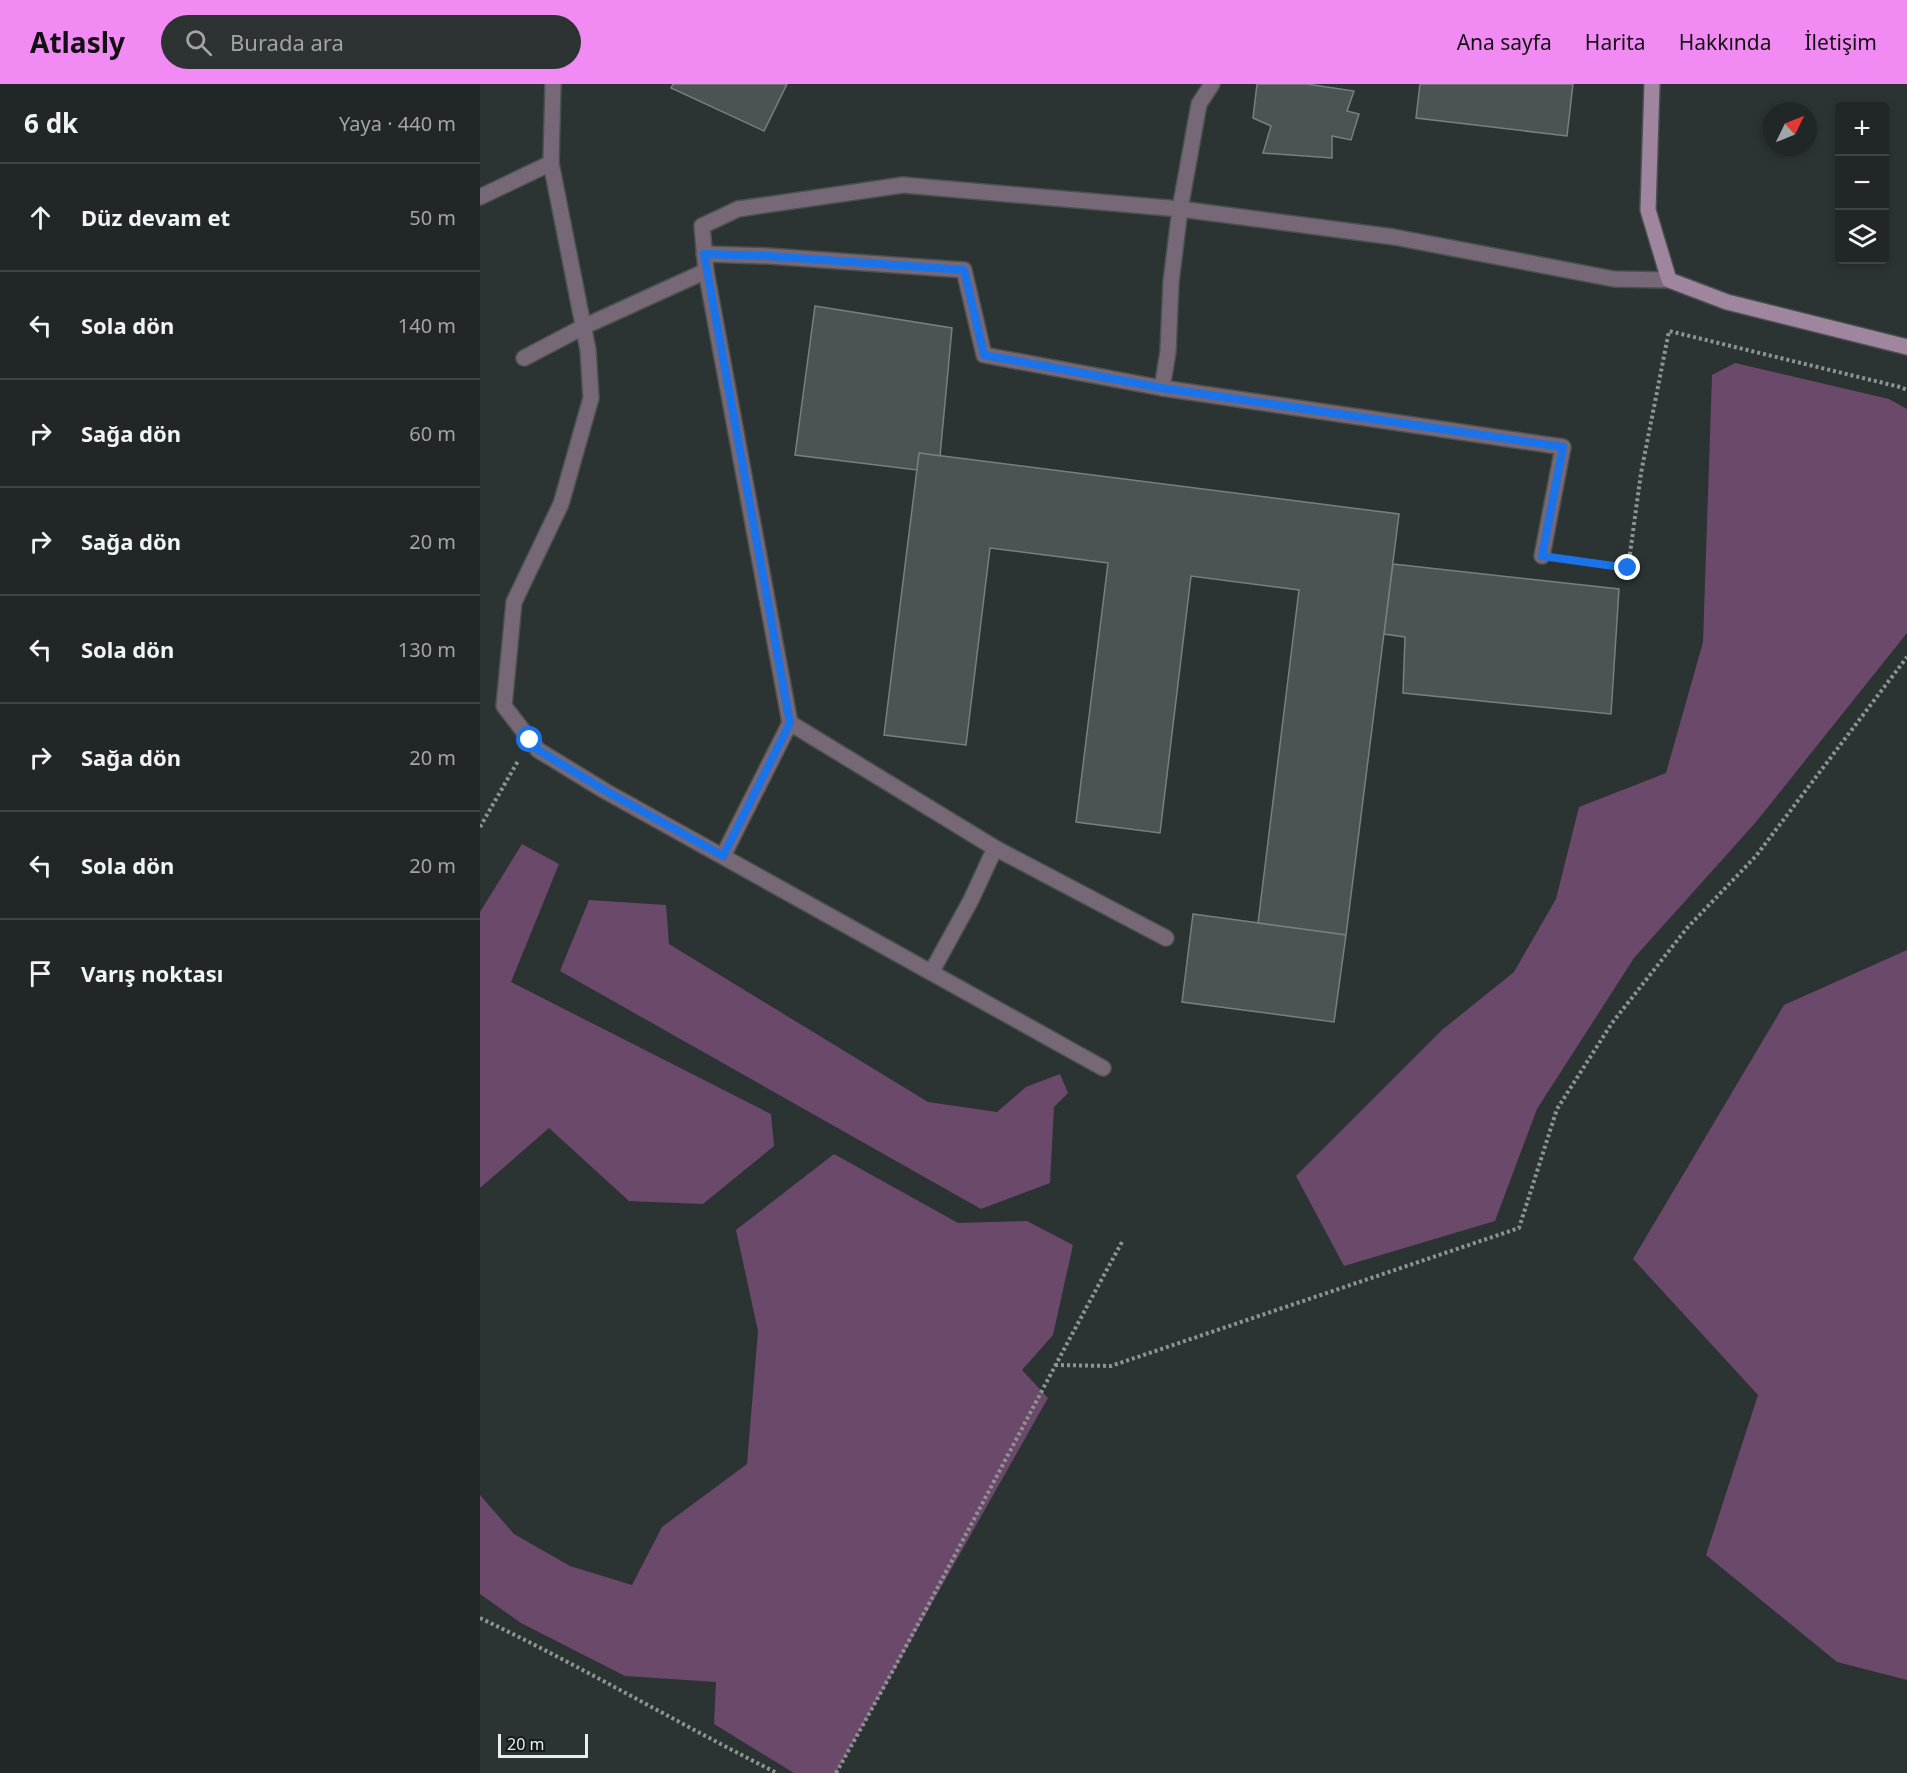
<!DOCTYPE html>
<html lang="tr">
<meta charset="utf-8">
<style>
:root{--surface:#212626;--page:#2d3232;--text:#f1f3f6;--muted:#a2a5a7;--line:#3e4343;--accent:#f28af3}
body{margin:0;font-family:"Noto Sans",sans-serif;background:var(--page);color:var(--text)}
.controls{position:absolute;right:18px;top:18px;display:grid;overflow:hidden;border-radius:6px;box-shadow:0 3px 9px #0003}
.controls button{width:54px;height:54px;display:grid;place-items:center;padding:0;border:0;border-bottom:2px solid var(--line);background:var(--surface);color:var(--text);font:30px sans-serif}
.compass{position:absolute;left:1283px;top:18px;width:54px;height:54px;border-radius:50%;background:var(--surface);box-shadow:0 3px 9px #0003;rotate:47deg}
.scale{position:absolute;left:18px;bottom:15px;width:90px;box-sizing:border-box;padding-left:6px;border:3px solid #e9eded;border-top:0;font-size:16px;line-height:21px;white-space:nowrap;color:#e9eded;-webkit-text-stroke:4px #171a1a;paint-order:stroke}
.stop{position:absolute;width:18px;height:18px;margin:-14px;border:4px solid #1a73e8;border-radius:50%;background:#fff}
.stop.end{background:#1a73e8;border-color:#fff;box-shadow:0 2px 6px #0008}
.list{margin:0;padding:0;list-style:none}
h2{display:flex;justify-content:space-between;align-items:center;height:78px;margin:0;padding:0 24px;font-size:26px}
h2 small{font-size:20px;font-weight:400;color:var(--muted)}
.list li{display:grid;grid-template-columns:39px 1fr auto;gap:18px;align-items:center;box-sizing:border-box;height:108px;padding:0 24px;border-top:2px solid var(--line)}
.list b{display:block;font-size:22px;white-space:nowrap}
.list em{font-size:20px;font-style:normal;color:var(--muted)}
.icon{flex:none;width:33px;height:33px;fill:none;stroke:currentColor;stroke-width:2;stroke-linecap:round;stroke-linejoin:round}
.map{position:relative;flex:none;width:1427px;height:1689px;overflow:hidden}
header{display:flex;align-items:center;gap:36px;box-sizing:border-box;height:84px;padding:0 30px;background:var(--accent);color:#111}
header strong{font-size:28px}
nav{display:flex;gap:33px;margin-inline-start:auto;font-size:21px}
.search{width:420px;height:54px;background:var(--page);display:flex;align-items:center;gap:15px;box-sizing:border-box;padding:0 21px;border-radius:33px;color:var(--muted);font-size:22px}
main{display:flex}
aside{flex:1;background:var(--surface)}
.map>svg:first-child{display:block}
.forest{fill:#6a496a}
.building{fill:#4b5353;stroke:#778080;stroke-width:1.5}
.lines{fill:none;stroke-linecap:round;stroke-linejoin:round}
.lane-casing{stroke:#4a5151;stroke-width:18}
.street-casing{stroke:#4a5151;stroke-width:18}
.secondary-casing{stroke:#4a5151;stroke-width:18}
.path{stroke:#8e9494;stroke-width:4;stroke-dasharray:3 3;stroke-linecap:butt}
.lane{stroke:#776877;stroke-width:15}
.street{stroke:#776877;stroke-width:15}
.secondary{stroke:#9f869e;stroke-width:15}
.route{stroke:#1a73e8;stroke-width:8}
</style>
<header>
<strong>Atlasly</strong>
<div class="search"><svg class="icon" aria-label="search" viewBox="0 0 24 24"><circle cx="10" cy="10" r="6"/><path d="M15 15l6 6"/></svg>Burada ara</div>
<nav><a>Ana sayfa</a><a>Harita</a><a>Hakkında</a><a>İletişim</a></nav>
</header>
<main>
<aside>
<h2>6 dk<small>Yaya · 440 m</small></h2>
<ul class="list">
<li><svg class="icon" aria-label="ahead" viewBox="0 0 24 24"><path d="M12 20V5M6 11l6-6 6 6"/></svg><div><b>Düz devam et</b></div><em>50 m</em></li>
<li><svg class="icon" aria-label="left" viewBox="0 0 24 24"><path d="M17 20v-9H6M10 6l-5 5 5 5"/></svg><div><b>Sola dön</b></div><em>140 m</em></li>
<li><svg class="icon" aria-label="right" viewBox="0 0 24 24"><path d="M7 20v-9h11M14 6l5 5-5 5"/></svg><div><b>Sağa dön</b></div><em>60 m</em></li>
<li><svg class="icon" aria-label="right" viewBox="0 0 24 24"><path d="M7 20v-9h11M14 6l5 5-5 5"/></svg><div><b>Sağa dön</b></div><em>20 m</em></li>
<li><svg class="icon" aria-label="left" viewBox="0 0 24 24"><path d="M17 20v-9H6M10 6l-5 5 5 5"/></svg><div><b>Sola dön</b></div><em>130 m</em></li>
<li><svg class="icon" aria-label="right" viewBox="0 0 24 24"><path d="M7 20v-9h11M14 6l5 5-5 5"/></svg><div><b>Sağa dön</b></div><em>20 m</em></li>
<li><svg class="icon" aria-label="left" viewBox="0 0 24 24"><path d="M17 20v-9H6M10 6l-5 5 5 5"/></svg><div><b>Sola dön</b></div><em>20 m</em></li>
<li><svg class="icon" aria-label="arrive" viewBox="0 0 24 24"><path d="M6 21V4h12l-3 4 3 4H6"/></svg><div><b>Varış noktası</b></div></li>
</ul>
</aside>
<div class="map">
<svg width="1427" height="1689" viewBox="0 0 1427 1689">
<rect width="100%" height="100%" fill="#2c3333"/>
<path class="forest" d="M1255 279 1409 315 1427 325V549L1276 738 1154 874 1057 1025 1015 1137 864 1182 816 1092 962 946 1034 888 1076 815 1099 723 1186 689 1223 558 1232 291Z
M42 760 79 780 31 898 291 1030 294 1062 223 1120 149 1117 69 1044 0 1104V828Z
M109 816 186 821 189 860 448 1018 517 1028 546 1003 580 990 588 1009 574 1023 570 1099 501 1125 80 887Z
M1427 866V1596L1357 1578 1226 1471 1278 1311 1153 1175 1304 921Z
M354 1070 478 1139 547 1137 593 1161 573 1251 542 1286 568 1314 356 1689H314L234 1640 236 1598 145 1592 41 1539 0 1510V1411L34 1450 90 1482 152 1501 182 1443 267 1380 278 1247 256 1146Z"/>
<path class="building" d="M193 0H307L284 47 191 4Z
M777 0H827L874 7 867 27 879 30 871 56 852 52V74L783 69 791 42 773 34Z
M940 0H1093L1087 52 936 34Z
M335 222 472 244 460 372 439 369 437 386 315 371Z
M439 369 919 430 866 851 778 839 819 506 711 492 680 749 596 738 628 479 510 464 486 661 404 651Z
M913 480 1139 505 1131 630 923 609 925 553 904 550Z
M713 830 866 851 854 938 702 918Z"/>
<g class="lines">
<defs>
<path id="lane" d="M732 0 719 20 700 125 691 198 688 268 682 304 1083 363 1062 472
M71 79 108 266 111 314 81 420 34 518 24 622 58 666 125 707 623 984
M686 854 515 764 310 639 226 187 222 142 258 125 423 101 700 125 914 153 1134 195 1189 196
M452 887 491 816 515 764"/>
<path id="street" d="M0 113 71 79 73 0
M224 170 288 172 484 186 504 271 682 304
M44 274 103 243 226 187
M243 772 310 639"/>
<path id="secondary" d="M1172 0 1168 126 1189 196 1247 218 1427 263"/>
</defs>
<use href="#lane" class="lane-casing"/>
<use href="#street" class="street-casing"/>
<use href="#secondary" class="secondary-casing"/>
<path class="path" d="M1084 475 1148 484 1161 389 1189 247 1420 303 1427 306
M0 743 38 677
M575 1281 631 1282 1039 1144 1077 1025 1132 939 1207 844 1276 772 1427 573
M0 1534C101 1582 197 1639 297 1689
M356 1689C455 1514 545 1335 642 1158"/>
<use href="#lane" class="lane"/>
<use href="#street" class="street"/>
<use href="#secondary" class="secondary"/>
</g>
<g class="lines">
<path class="route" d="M50 656 58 666 126 707 243 772 310 639 224 170 288 172 484 186 504 271 682 304 1083 363 1062 472 1148 484"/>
</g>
</svg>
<div class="controls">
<button>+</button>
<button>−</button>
<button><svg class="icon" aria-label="layers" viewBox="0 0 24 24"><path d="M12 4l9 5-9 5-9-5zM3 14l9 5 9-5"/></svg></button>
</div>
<svg class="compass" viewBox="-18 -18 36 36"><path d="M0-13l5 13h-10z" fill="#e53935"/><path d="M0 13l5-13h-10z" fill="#a2a5a7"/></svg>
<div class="scale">20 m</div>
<div class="stop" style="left:50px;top:656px"></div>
<div class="stop end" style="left:1148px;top:484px"></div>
</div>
</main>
